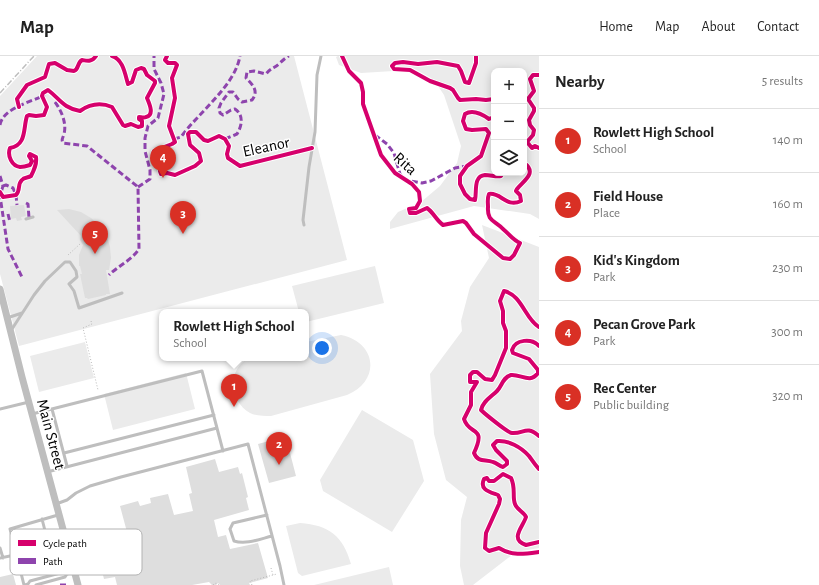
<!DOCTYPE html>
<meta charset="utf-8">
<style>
:root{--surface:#fff;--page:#f2f2f2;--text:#222;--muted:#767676;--line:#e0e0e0;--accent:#d93025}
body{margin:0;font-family:"Alegreya Sans",sans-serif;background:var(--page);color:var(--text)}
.controls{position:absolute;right:12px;top:12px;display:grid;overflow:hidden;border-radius:8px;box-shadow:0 2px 10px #0003}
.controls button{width:36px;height:36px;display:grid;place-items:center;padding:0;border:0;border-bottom:1px solid var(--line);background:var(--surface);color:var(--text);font:20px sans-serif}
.you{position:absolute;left:322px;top:292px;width:14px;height:14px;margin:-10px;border:3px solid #fff;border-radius:50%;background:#1a73e8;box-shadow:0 0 0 6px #1a73e833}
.badge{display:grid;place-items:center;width:26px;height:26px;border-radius:50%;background:var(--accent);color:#fff;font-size:13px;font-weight:700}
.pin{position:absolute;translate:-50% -33px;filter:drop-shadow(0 1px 2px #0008)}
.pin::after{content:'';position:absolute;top:21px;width:14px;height:12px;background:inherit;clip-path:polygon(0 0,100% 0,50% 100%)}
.popup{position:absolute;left:159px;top:253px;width:150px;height:52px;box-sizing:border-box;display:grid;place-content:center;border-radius:8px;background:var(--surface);filter:drop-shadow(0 1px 3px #0005);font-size:13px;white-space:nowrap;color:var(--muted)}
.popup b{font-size:15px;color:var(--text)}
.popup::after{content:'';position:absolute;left:50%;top:100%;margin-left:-8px;border:8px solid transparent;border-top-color:var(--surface)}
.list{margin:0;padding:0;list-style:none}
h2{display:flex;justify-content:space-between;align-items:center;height:52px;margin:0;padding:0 16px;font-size:17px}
h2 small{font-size:13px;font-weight:400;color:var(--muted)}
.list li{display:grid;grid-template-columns:26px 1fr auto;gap:12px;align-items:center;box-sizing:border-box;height:64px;padding:0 16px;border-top:1px solid var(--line)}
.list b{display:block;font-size:15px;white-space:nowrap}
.list p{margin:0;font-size:13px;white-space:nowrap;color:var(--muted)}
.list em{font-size:13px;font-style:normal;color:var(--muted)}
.icon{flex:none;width:22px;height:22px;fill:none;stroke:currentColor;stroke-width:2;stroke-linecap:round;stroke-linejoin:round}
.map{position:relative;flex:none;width:539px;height:529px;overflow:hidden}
header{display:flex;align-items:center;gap:24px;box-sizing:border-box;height:56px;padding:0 20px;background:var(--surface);border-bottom:1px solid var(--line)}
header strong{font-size:19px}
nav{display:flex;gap:22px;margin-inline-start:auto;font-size:14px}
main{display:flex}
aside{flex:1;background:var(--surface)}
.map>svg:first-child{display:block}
.green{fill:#ebebeb;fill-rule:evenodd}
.building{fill:#dedede}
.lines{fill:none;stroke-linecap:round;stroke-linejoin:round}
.path{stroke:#b9b9b9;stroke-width:1;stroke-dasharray:1 2;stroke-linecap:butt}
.service{stroke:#bebebe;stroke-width:3}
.tertiary{stroke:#bebebe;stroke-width:7}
.rail{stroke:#bebebe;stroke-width:1.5;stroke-dasharray:6 2 1 2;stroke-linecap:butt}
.quiet{stroke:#8e44ad;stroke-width:3;stroke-dasharray:6 3;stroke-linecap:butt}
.cycleway-casing{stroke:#fff;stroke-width:6}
.cycleway{stroke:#d6006c;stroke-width:4}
.labels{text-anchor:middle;stroke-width:3;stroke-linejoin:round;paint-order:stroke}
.street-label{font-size:16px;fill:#000;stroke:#fff}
.key{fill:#fff;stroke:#b2b2b2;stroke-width:1}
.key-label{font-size:11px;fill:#000}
</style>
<header>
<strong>Map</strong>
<nav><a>Home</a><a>Map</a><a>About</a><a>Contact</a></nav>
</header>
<main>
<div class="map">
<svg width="539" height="529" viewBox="0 0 539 529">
<rect width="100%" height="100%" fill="#fff"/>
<path class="green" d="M37 0H294L347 204 19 290 0 218V40Z
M338 0H539V163L530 158 474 150 390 173V166L398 156 421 146 440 130 457 107 461 90 444 39 434 24 410 14 361 17 339 9 336 1ZM494 15H524V117H494Z
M482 169 539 191V492L516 496 473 529H464L460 510 461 464 467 441 446 424 434 378 430 318 462 275 461 265 470 231 489 202Z
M375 210 384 247 306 266V256H299L292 230Z
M341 279C377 286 381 325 347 339L271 360C264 360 256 360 250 357 229 345 227 313 249 302H306V286Z
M85 286 94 322 39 336 30 300Z
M186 317 195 353 113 374 104 338Z
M362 354 413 384 424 425 392 476 323 435 320 424Z
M300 467C329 469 343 480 351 508L302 520 298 517 286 470Z
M389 511 393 529H314Z"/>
<path class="building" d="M24 149 26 160 21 161 22 164 17 165 16 162 11 163 10 150Z
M69 153 81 156 91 162 100 170 107 180 110 191 111 202 109 214H106L110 238H106V239L88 243 87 242H85L80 218H82L80 210H79V199L83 189 80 184 81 180 57 154Z
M280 382 284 398 290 397 296 420 269 427 258 388Z
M215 403 219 416 238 411 240 418 242 417 248 441 246 442 249 454 214 464 218 481 226 479 230 493 258 487 268 522 249 527 250 529H220L218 527 216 529H212L209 526 192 529H117L115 521 104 523 103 519 114 517 110 502 106 503 104 496H103L102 491 105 490 103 483 127 476 120 450 138 445 140 450 151 447 150 442 168 438 174 459 193 455 189 438 192 437 186 411Z
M13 518 16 529H0V521Z"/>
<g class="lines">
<path class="path" d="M68 199 80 188
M91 265 92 268 83 272 98 334
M271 512 273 519
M213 529 216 527 219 529
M252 529 250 525 277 518"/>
<path class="service" d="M26 163 33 161
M304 169 303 164 309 111 315 76 317 19 321 0
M7 262 22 257
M12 273 34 239 45 225 65 206H70L76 215 77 221 69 228 74 235 79 252 122 237
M0 353 29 346
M52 353 67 410
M32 358 202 315 223 395
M64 397 214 359
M47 416 217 372
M56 448 67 444 76 437 90 430 121 421 248 388 280 510 284 529
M267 459 233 467 230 473 234 485C246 489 260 483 272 480
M12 485 46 478
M0 492 3 502
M0 502 49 492
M20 515 53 506 42 463
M24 529 10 473 58 459
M25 529 28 528 30 525 64 516 67 518 74 516
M36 529 65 521 67 518"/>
<path class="tertiary" d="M0 233 22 321 78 529"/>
<path class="rail" d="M0 37 34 0"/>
<path class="quiet" d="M55 46C61 54 67 67 64 78 63 82 61 83 63 87L87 90 138 131 139 193C132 204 118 210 109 219
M0 69C3 52 31 46 45 39
M375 79 387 88 394 97 400 118 405 124 422 127 431 125 455 112 467 110
M174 83 181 81C198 57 235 30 240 0
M225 83 237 78C242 70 244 59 235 53L231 54 223 59 220 57 219 52 221 47 229 36H233L238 43 242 46 252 44C259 35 253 29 246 22L247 16 254 15 266 18C272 11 273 13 279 8 282 5 285 2 289 0
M0 120 3 130 0 140 8 193 22 221
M3 130 6 129 13 132 16 139 17 149
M138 131 150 123V114L145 95V82L148 70 158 62 164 38 161 27 154 13V0
M26 147 28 148 29 162
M8 158 10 166
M60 529H66"/>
<defs>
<path id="cycleway" d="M167 0 165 4 168 7H175L177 9 172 22 175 42 169 70 175 86 172 88 154 95C151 103 158 103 163 108L160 115 161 118 167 117 175 119 195 110 201 105 199 97 190 89 188 78 190 76H196L204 84 208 85 219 80 225 83 229 90 227 98 228 102 240 110 312 92
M342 0 349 15 361 27 363 36V48L381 99 395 117 412 128 419 136 420 145 416 152 409 153 410 157H416L427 152C433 156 437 165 443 169L463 165 466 167 474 178 503 202 510 203 514 199 520 187C513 184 509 178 503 173 495 164 487 166 488 151 488 146 487 143 489 138 501 136 506 152 521 145L520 139 516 135 517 133C523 125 538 117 524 107
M476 0V7L469 27 465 26 461 15 458 10 437 6 418 8 403 6 395 7 392 10 394 13 410 14 430 25 450 32 453 34 458 42 460 44 476 43 486 44 494 43
M539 19H533L530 23 534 35 528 43 534 52V55L529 64 530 69 534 74 533 79 527 86 532 92 535 90 539 92
M19 51 17 43 27 29 45 21 49 8 55 7 67 14 74 15C79 13 77 7 82 4 88 5 92 6 96 0
M494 61 489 63C482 58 473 53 465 58L463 65 466 73 472 74 486 73 489 77 481 100 467 110 460 120V128L465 138 470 143 475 144C477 136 473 120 485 119 491 119 496 121 501 120L503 117
M0 136 3 141 16 139C21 134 17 128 22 124 24 121 28 122 31 120 34 114 37 108 36 101L30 98 29 100 32 105 30 109C27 110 24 111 20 111 12 110 7 100 10 92 27 89 23 72 27 60L29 59 36 60 44 59 47 51 42 40 43 37 48 34C60 43 63 52 80 55 90 48 100 46 112 51L123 69 125 70 131 68 138 71 142 70V65L139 63V61C141 61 144 62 146 61 155 59 149 47 147 42L155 27V25L147 19 144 13 141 12 136 14 132 26 128 28C125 18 123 3 112 0
M539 271C525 263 522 239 504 235L500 245 503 255V267L506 275V292L495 319 492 324 485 323 477 316H473L470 319V326H477L471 336V349L464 363C469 380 487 369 474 397 478 407 485 403 493 406 497 407 499 410 503 411L507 408V405L496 394 493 389 497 385C508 384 521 391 529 400 532 404 535 409 539 413
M539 290C532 282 515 283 512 294L513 297 529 303 538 314V317C530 328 521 318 511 319 503 321 502 330 497 335 491 341 483 345 481 354 484 357 508 377 512 377 524 378 526 369 539 380
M539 486 526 489C509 483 523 471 526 461 524 456 517 454 515 448 512 441 516 432 511 422L503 418 494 425H489L487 422 484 423C479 434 490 436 498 439L500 443 499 448 486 477 485 492 489 495 499 492C512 500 524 498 539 496"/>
</defs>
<use href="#cycleway" class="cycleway-casing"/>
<use href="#cycleway" class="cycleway"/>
</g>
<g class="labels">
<g class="street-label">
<text transform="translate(266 90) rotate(-12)" y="6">Eleanor</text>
<text transform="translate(406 107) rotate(42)" y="6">Rita</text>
<text transform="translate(52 378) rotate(75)" y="6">Main Street</text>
</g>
</g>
<rect x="10" y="473" width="132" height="46" rx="6" class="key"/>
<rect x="18" y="484" width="18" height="6" fill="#d6006c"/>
<rect x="18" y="502" width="18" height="6" fill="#8e44ad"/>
<g class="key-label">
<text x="43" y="491">Cycle path</text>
<text x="43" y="509">Path</text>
</g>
</svg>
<div class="controls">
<button>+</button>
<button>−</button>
<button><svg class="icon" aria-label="layers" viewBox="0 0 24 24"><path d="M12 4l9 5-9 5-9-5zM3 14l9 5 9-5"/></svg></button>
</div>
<div class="you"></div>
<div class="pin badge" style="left:234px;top:351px">1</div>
<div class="popup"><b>Rowlett High School</b>School</div>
<div class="pin badge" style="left:279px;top:409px">2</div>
<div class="pin badge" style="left:183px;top:178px">3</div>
<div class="pin badge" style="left:163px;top:122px">4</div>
<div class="pin badge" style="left:95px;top:198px">5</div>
</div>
<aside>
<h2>Nearby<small>5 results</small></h2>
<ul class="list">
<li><span class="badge">1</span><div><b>Rowlett High School</b><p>School</p></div><em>140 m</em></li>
<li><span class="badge">2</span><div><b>Field House</b><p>Place</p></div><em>160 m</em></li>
<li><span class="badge">3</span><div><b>Kid's Kingdom</b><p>Park</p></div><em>230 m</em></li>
<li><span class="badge">4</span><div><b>Pecan Grove Park</b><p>Park</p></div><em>300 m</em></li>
<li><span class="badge">5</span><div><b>Rec Center</b><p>Public building</p></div><em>320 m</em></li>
</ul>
</aside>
</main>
